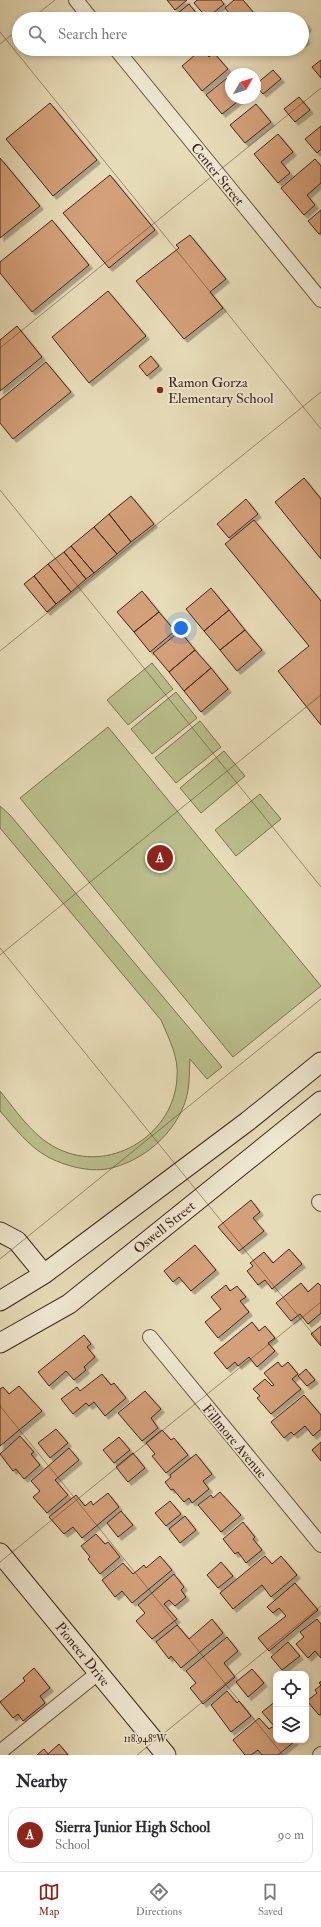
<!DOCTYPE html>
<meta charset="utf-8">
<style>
:root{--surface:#fff;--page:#f2f2f3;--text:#2b2b33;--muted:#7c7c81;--line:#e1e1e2;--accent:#8f2418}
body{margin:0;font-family:"IM FELL Double Pica",serif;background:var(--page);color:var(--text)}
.controls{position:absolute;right:12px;bottom:12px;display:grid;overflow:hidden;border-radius:8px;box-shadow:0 2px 6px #0003}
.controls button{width:36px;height:36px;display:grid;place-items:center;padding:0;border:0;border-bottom:1px solid var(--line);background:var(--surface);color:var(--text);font:20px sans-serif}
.compass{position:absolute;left:225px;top:68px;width:36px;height:36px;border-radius:50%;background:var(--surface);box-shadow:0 2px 6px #0003;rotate:51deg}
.you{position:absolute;left:181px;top:628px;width:14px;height:14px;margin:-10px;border:3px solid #fff;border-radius:50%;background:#1a73e8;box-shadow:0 0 0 6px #1a73e833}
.badge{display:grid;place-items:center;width:26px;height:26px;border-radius:50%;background:var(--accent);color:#fff;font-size:13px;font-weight:700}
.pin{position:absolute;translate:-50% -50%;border:2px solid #fff;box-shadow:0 1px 4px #0006}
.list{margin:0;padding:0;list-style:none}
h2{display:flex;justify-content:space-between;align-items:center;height:52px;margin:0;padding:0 16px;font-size:17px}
h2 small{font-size:13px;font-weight:400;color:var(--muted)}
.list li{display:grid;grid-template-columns:26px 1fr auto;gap:12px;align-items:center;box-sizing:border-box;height:56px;margin:0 8px 8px;padding:0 8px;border:1px solid var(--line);border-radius:12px}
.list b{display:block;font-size:15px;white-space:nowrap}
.list p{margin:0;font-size:13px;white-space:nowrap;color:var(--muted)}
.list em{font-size:13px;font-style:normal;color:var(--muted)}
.icon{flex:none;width:22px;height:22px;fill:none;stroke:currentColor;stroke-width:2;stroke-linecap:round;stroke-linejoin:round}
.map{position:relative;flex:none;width:321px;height:1755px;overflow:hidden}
.search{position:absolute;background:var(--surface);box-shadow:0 2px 6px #0003;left:12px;right:12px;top:12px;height:44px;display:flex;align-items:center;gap:10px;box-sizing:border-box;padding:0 14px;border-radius:22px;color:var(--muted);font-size:15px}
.sheet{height:116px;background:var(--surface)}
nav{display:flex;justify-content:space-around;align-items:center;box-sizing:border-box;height:56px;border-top:1px solid var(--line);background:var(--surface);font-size:11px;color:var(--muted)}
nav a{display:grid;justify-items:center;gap:2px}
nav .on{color:var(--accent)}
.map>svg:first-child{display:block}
.green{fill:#babf8c;stroke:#7e7254}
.building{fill:#d4a079;stroke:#41261c;filter:url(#shadow)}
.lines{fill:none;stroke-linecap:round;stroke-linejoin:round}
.street-casing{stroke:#6a5443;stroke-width:16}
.secondary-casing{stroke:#41261c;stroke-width:21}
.street{stroke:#efe8d1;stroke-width:14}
.secondary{stroke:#efe8d1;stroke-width:19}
.ticks{fill:none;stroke:#41261c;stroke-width:1;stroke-opacity:0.45}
.poi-dot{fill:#8f2418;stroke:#efe8d1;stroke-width:1.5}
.labels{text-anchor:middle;stroke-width:3.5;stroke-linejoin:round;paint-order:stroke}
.street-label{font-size:14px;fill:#41261c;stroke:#efe8d1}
.poi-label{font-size:14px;fill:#41261c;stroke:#efe8d1;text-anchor:start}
.ticks-label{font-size:10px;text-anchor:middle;fill:#41261c;stroke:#efe8d1;stroke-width:3.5;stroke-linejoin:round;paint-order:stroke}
</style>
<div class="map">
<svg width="321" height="1755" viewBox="0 0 321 1755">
<defs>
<filter id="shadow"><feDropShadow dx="3.5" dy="3.5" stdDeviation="0" flood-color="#0004"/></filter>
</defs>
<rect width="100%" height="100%" fill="#e7dcb8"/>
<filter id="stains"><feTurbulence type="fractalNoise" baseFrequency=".005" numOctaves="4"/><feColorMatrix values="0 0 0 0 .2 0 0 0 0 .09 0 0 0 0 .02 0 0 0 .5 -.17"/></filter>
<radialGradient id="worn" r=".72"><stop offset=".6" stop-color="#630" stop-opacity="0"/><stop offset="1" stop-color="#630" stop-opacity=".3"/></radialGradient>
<path class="green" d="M152 663 173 689 128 725 107 700Z
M176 692 197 718 152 754 131 729Z
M200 721 221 747 176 783 155 758Z
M108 727 321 986 233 1057 20 798Z
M224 751 245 776 201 813 180 788Z
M260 794 281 819 236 856 215 830Z
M0 806 10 815 222 1067 207 1079 190 1059C189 1072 190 1086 186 1099 176 1133 143 1162 107 1169 88 1172 65 1166 48 1157 28 1146 15 1128 0 1111V1091C18 1113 35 1140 63 1151 114 1172 174 1133 177 1078 179 1057 169 1039 161 1020L0 828Z"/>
<path class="building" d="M167 0H187L175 10Z
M197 0H221L224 4 207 18 194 3Z
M234 0H243L259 19H234L225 8Z
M189 4 197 14 195 15 197 19H171Z
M302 19 308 27 303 32 306 40 302 44Z
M202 49 209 57 214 53 228 69 202 91 182 66Z
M321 60V78L312 67Z
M273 70 281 79 263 94 255 85Z
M227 78 231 83V98H242L222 114 206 95Z
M299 97 310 110 295 122 284 109Z
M50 103 97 160 53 196 6 139Z
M256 104 271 122 245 143 230 125Z
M321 126V149L317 153 305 139Z
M278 134 293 152 281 162 290 173 278 183 254 154Z
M0 158 40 206 0 238Z
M315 159 321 166V183L307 195 315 205 304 215 281 188Z
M110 175 155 230 109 268 63 213Z
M321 210V233L319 234 308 221Z
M52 220 89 265 32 312 0 273V262Z
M190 235 226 279 210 292 223 308 184 339 136 281 179 248 176 245Z
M108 291 146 336 89 383 52 337Z
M17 326 42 357 0 391V340Z
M151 356 159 366 147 376 139 366Z
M46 362 71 392 13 439 0 423V400Z
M304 478 321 499V559L275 502Z
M131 496 154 524 131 542 109 514Z
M246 499 258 514 229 538 217 524Z
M109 514 131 542 117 554 94 527Z
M254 520 321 601V725L278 671 309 646 225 544Z
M94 527 117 554 94 573 71 546Z
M71 546 94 573 86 579 64 552Z
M64 552 86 579 71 592 48 564Z
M48 564 71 592 56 604 34 576Z
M34 576 56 604 47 612 24 584Z
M211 588 229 610 204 631 186 609Z
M142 591 159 612 134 632 117 612Z
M229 610 245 630 220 650 204 631Z
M159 612 175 631 150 652 134 632Z
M245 630 262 650 237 671 220 650Z
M180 631 195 650 169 672 153 653Z
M195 650 211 668 184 691 169 672Z
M211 668 228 689 201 712 184 691Z
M251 1200 260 1212 253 1218 264 1231 239 1251 218 1227Z
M195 1245 216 1270 191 1291 179 1277 173 1282 164 1271Z
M289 1249 302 1264 272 1289 265 1280 258 1285 247 1271 253 1266 250 1263 264 1252 273 1263Z
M301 1283 308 1292 318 1283 321 1286V1313L308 1324 300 1314 291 1321 276 1303Z
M226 1285 230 1291 237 1286 246 1297 240 1301 249 1312 218 1338 205 1322 221 1309 211 1297Z
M252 1322 259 1331 265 1326 275 1338 268 1343 275 1351 257 1367 249 1357 238 1366 235 1362 227 1369 214 1353Z
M321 1326V1346L311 1334Z
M84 1335 91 1344 87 1347 95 1357 84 1367 86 1370 74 1380 66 1371 49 1386 38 1372Z
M278 1362 282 1367 288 1362 298 1374 292 1379 301 1389 271 1414 257 1398 260 1396 253 1389 265 1379 272 1386 274 1385 264 1373Z
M306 1369 315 1380 307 1386 298 1376Z
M102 1374 111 1385 114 1383 126 1398 105 1416 94 1402 89 1406 86 1403 73 1414 61 1399 77 1387 80 1391Z
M19 1386 42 1411 0 1446V1389L3 1387 9 1394Z
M145 1391 161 1409 151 1418 158 1428 142 1441 118 1413Z
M304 1395 321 1415V1429L313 1436 305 1426 294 1435 291 1432 284 1438 271 1422Z
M56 1429 68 1443 50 1458 38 1443Z
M162 1430 171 1440 174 1438 188 1455 166 1473 152 1456 155 1454 146 1443Z
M20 1436 34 1452 31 1454 40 1465 24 1479 16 1469 13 1471 0 1454Z
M119 1437 130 1450 114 1463 103 1450Z
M321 1442V1461L312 1450Z
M69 1448 79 1460 55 1480 68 1495 47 1513 33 1497 40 1491 31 1481Z
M133 1453 145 1468 128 1482 116 1467Z
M196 1454 212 1474 203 1481 209 1489 192 1503 189 1498 184 1502 173 1489 171 1490 165 1482 171 1477 170 1475Z
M220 1492 241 1515 221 1532 198 1505 211 1495 213 1498Z
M108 1493 119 1507 82 1538 73 1527 64 1534 49 1517 76 1495 85 1506 91 1501 93 1505Z
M170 1501 181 1514 166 1526 155 1513Z
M121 1511 133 1525 118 1537 107 1523Z
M185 1516 196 1530 180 1543 169 1529Z
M243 1522 255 1537 253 1539 262 1550 246 1563 238 1552 235 1554 223 1539Z
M96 1534 105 1544 108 1542 120 1557 100 1574 88 1559 90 1557 81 1546Z
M160 1556 172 1570 132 1603 122 1591 115 1597 102 1580 123 1563 133 1574 144 1565 146 1568Z
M265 1556 272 1564 281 1556 297 1575 271 1597 262 1585 233 1609 220 1593Z
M221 1562 233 1576 218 1588 207 1575Z
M174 1574 184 1587 181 1590 186 1597 175 1606 169 1600 164 1604 177 1619 152 1639 136 1621 145 1613 138 1605Z
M295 1583 318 1610 269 1651 258 1638 286 1616 279 1608 273 1613 267 1607Z
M212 1619 223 1633 181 1668 171 1656 169 1659 156 1642 177 1625 189 1639Z
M317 1619 321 1624V1658L315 1651 308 1658 296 1644 304 1637 300 1632Z
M227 1637 238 1651 224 1663 235 1677 203 1704 190 1688 196 1683 186 1671Z
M288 1642 300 1656 282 1670 271 1657Z
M34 1668 50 1688 40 1696 45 1703 23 1721 18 1714 13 1718 0 1702 25 1681 23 1678Z
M252 1669 264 1683 248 1697 236 1682Z
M321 1681V1714L319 1715 307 1701 317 1693 315 1690 321 1685 319 1683Z
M227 1691 237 1703 239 1701 251 1716 231 1732 211 1705Z
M276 1701V1740L295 1741 278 1755H262L258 1750 251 1755H245L233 1740 259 1718 269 1729 274 1726 262 1712Z
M59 1744 68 1755H37L44 1749 48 1754Z"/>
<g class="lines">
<defs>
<path id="street" d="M76 0 91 19
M116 49 321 300
M319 1202 321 1204
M150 1337 321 1545
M0 1752 98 1673
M320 1755 321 1754"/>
<path id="secondary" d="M0 1232 17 1241 44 1274
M0 1301 44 1274 248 1121 321 1062
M0 1343 69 1304 321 1101
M0 1553 166 1755"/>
</defs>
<use href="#street" class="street-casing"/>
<use href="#secondary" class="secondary-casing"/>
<use href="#street" class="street"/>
<use href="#secondary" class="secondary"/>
</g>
<path class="ticks" d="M31 19 55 0M0 32 321 429M0 44 19 29M0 348 321 88M0 490 321 887M0 651 321 392M0 948 321 1344M0 955 321 695M0 1259 321 999M0 1406 283 1755M0 1562 321 1302M137 1755 321 1606"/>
<circle class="poi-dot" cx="160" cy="390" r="4"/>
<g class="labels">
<g class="street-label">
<text transform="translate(218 174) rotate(51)" y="5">Center Street</text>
<text transform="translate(164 1227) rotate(-39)" y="5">Oswell Street</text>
<text transform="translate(235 1441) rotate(50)" y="5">Fillmore Avenue</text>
<text transform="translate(83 1654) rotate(51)" y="5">Pioneer Drive</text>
</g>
<g class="poi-label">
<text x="168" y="387">Ramon Gorza<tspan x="168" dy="16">Elementary School</tspan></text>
</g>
</g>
<g class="ticks-label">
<text x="145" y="1742">118.948°W</text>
</g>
<rect width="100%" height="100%" filter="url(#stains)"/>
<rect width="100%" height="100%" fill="url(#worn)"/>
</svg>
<div class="controls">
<button><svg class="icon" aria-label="locate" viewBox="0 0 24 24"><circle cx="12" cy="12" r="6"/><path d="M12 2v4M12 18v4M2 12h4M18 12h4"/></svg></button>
<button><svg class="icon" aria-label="layers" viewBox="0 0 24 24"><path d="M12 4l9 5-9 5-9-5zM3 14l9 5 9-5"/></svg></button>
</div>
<svg class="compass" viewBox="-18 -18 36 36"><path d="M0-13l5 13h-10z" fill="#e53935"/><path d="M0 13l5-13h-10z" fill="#7c7c81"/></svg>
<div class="you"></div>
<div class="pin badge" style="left:160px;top:858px">A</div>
<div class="search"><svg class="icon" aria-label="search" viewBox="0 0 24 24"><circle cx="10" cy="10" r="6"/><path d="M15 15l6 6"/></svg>Search here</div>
</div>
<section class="sheet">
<h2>Nearby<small></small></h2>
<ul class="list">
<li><span class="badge">A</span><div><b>Sierra Junior High School</b><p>School</p></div><em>90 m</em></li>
</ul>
</section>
<nav>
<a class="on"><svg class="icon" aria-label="map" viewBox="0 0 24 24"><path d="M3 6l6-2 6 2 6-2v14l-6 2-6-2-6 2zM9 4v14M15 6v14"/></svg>Map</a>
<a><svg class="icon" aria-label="directions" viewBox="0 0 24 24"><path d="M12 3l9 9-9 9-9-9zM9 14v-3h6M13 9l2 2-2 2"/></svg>Directions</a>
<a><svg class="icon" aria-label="saved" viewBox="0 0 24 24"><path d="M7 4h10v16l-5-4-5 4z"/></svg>Saved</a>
</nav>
